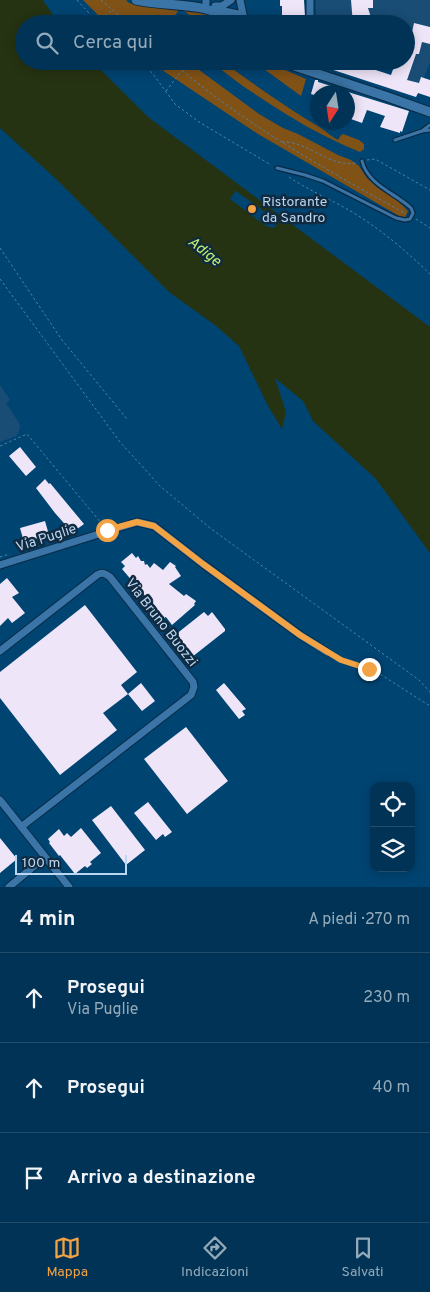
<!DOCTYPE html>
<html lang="it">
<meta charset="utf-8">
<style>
:root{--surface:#003356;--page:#0e3f60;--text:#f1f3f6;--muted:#95aab9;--line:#224e6c;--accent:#f4a344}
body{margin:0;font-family:Overpass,sans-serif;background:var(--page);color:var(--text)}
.controls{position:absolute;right:15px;bottom:15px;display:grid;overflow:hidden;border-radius:10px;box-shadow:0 2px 12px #0003}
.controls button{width:45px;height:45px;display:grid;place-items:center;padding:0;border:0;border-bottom:1px solid var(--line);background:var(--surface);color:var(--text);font:25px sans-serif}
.compass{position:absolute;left:310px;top:85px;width:45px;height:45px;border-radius:50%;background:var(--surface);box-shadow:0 2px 12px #0003;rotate:192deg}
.scale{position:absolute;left:15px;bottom:12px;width:112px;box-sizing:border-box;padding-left:5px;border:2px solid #b9d6f2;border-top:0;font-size:14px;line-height:18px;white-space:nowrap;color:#b9d6f2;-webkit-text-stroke:4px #112a3f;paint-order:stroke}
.stop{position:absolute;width:15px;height:15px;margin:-11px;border:4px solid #f4a344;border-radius:50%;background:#fff}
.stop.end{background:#f4a344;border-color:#fff;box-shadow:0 1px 5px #0008}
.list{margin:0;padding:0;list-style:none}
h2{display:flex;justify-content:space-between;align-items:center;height:65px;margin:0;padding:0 20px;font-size:21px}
h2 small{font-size:16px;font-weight:400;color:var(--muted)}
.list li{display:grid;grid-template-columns:32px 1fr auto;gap:15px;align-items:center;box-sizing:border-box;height:90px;padding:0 20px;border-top:1px solid var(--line)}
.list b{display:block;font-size:19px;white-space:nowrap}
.list p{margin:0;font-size:16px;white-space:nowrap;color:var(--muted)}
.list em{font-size:16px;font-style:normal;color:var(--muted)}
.icon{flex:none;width:28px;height:28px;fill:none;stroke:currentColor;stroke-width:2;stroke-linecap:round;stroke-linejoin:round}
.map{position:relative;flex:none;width:430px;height:887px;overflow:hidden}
.search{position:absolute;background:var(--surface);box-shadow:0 2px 12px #0003;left:15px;right:15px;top:15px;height:55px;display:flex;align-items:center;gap:12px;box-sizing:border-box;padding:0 18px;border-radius:28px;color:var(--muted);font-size:19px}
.sheet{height:335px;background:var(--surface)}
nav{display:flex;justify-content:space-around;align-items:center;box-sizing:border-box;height:70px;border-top:1px solid var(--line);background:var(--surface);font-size:14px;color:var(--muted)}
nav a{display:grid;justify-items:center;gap:2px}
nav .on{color:var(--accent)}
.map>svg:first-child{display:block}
.built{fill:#194d75}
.green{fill:#815216}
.water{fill:#263312}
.pier{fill:#004472}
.building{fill:#eee5f8}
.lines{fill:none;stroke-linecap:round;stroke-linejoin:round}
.service-casing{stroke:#0a2a43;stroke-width:5.5}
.minor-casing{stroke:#0a2a43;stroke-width:9}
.tertiary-casing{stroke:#0a2a43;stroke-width:11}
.path{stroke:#4e81a8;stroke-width:1;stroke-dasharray:2.5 2.5;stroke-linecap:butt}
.service{stroke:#3b75a7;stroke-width:3}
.minor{stroke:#3b75a7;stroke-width:7}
.tertiary{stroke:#3b75a7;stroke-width:9}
.route{stroke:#f4a344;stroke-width:6}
.poi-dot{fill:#f4a344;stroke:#112a3f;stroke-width:2}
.labels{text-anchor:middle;stroke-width:5;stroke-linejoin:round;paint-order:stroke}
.poi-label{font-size:14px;fill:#b9d6f2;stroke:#112a3f;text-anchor:start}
.street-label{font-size:14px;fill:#b9d6f2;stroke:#112a3f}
.water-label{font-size:15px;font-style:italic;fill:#c0f16e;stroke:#112a3f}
</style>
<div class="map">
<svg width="430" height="887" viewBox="0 0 430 887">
<rect width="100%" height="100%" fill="#004472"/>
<path class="built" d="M316 0H430V62L416 97 387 88 396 61H406V24H316Z
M0 385 10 400 6 403 19 423 20 427 19 431 16 436 0 442Z"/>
<path class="green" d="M83 0H126L129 3 146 6 176 4 206 8 229 24H202L180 8 170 23 171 24H107Z
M152 61H187L259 114 283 128 298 134 338 155 351 160 359 166 367 178 378 188 397 200 408 211 405 217 399 216 258 134 165 72Z
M210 61H222C253 84 283 105 316 125 324 129 330 136 338 140L341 135 343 134 359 140 364 144V149L360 152C325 138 292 119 261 98 243 87 227 74 210 61Z
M253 61H264L306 79 301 96Z"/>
<path class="water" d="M0 0H43L59 24H24V61H92L148 117 430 327V553L376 479 313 421 303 401 275 378 286 412 282 429 268 406 239 346 215 325 169 292 55 178 0 128Z"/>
<path class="pier" d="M236 191 272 217 273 220 276 222 277 224 274 228 266 226 230 199Z"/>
<path class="building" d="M280 0H304L305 17 282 18V6H280Z
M351 0H373V8H368L373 24H353Z
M414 23 430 27V44L422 42 419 54H416L407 80 419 83 421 77 430 80V97L418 93 416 97 315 64V61H348L391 75 396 61H406V36L411 37Z
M315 80H318V83V82L331 86 330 87 343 91V92H318V96L311 94Z
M348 92 409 111 402 132 400 131V133L380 127 385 116 367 110 362 123 348 118Z
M20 447 36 467 26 476 9 456Z
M45 479 49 484 50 483 84 524 73 532 71 530H70L55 513 36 488Z
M45 521 49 535 24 542 20 528Z
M132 553 136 558 138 556 141 561H144L145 565 147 564 150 568 154 563 163 570 170 562 176 566 175 567 181 576 169 584 184 596 186 594 196 601 194 604 195 605 172 625 166 617 162 619 151 605 152 604 122 569 125 566 121 562Z
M7 578 19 593 12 597 25 613 12 623 8 618 0 626V584Z
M85 605 137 672 121 685 128 694 103 713 117 730 60 775 0 698V672Z
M204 612 208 616 212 612 225 629V631L192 657 175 635Z
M141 683 155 701 142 711 128 694Z
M224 683 246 709 242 711 245 715 239 719 216 690Z
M186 727 228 781 187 814 144 759Z
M148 802 172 832 165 837 163 834 156 840 134 813Z
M111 806 145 850 126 865 92 820Z
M81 828 101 853 90 862 92 864 87 868 85 866 75 874 60 855 59 856 49 843 50 842 48 839 59 829 64 836 67 833 71 837Z
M0 838 17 859 0 873Z"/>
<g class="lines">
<defs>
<path id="service" d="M430 125 422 131 430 130
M395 140 422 131
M277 168 305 175 323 181 396 218 405 220 410 219 413 213 411 208C395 193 368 185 362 161"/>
<path id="minor" d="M206 0V3
M240 0 245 24
M310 0V24
M215 6H222L231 0
M224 11 243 15
M260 24 310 22
M310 71V61
M0 565 137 522 154 526 203 564 300 635 327 652
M0 651 97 575C102 572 105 573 110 577L193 682 194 687 191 695 21 827
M0 800 69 887
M9 887 45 857"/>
<path id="tertiary" d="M136 0C172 8 208 0 236 24
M279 61 388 97 430 112"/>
</defs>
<use href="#service" class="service-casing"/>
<use href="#minor" class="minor-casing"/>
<use href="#tertiary" class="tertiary-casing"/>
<path class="path" d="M77 0 99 24
M101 0 129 24
M98 23 112 10
M139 61 153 74 175 104 199 122 271 165
M171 61C242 123 325 169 406 214
M166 91 189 61
M282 142C309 141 329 168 356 163
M367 160 375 159 430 190
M289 177C311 192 335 201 357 215 384 232 407 252 430 274
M416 219 430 228
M0 248 62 340 127 419
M0 279 120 442 160 486 210 528 419 680 430 692
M0 446 27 434 102 524
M0 557 9 554
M334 656 341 660 380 674 430 706"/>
<use href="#service" class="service"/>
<use href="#minor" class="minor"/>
<use href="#tertiary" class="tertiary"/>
</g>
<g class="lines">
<path class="route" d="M107 530 137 522 154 526 203 564 300 635 341 660 369 669"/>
</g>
<circle class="poi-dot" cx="252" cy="209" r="5"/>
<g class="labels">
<g class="poi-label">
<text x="262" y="206">Ristorante<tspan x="262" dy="16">da Sandro</tspan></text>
</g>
<g class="street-label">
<text transform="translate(46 537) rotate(-18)" y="5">Via Puglie</text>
<text transform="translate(162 622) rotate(52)" y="5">Via Bruno Buozzi</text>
</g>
<g class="water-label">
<text transform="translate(205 251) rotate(39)" y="5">Adige</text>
</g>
</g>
</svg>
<div class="controls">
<button><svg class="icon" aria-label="locate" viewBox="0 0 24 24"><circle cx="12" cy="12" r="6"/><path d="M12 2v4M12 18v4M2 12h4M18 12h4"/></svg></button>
<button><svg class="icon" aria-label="layers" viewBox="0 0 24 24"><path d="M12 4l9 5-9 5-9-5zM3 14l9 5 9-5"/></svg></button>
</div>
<svg class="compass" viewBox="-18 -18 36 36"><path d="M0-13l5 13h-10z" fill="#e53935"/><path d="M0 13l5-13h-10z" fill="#95aab9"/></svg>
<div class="scale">100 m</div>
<div class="stop" style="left:107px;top:530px"></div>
<div class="stop end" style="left:369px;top:669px"></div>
<div class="search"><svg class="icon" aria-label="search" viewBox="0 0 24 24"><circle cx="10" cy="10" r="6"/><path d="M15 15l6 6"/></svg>Cerca qui</div>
</div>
<section class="sheet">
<h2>4 min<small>A piedi · 270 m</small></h2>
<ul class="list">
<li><svg class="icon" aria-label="ahead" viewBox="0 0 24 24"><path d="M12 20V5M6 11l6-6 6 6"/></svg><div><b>Prosegui</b><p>Via Puglie</p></div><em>230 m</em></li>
<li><svg class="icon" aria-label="ahead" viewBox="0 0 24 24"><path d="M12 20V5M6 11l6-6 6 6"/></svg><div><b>Prosegui</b></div><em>40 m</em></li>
<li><svg class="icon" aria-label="arrive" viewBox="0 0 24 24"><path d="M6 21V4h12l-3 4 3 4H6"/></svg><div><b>Arrivo a destinazione</b></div></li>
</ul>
</section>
<nav>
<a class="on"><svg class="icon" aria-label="map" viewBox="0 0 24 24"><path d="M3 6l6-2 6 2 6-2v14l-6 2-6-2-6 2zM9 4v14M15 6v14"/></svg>Mappa</a>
<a><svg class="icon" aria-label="directions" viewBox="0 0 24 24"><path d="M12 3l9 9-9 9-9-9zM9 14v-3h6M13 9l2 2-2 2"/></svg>Indicazioni</a>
<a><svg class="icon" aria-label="saved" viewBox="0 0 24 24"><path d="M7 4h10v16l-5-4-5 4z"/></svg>Salvati</a>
</nav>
